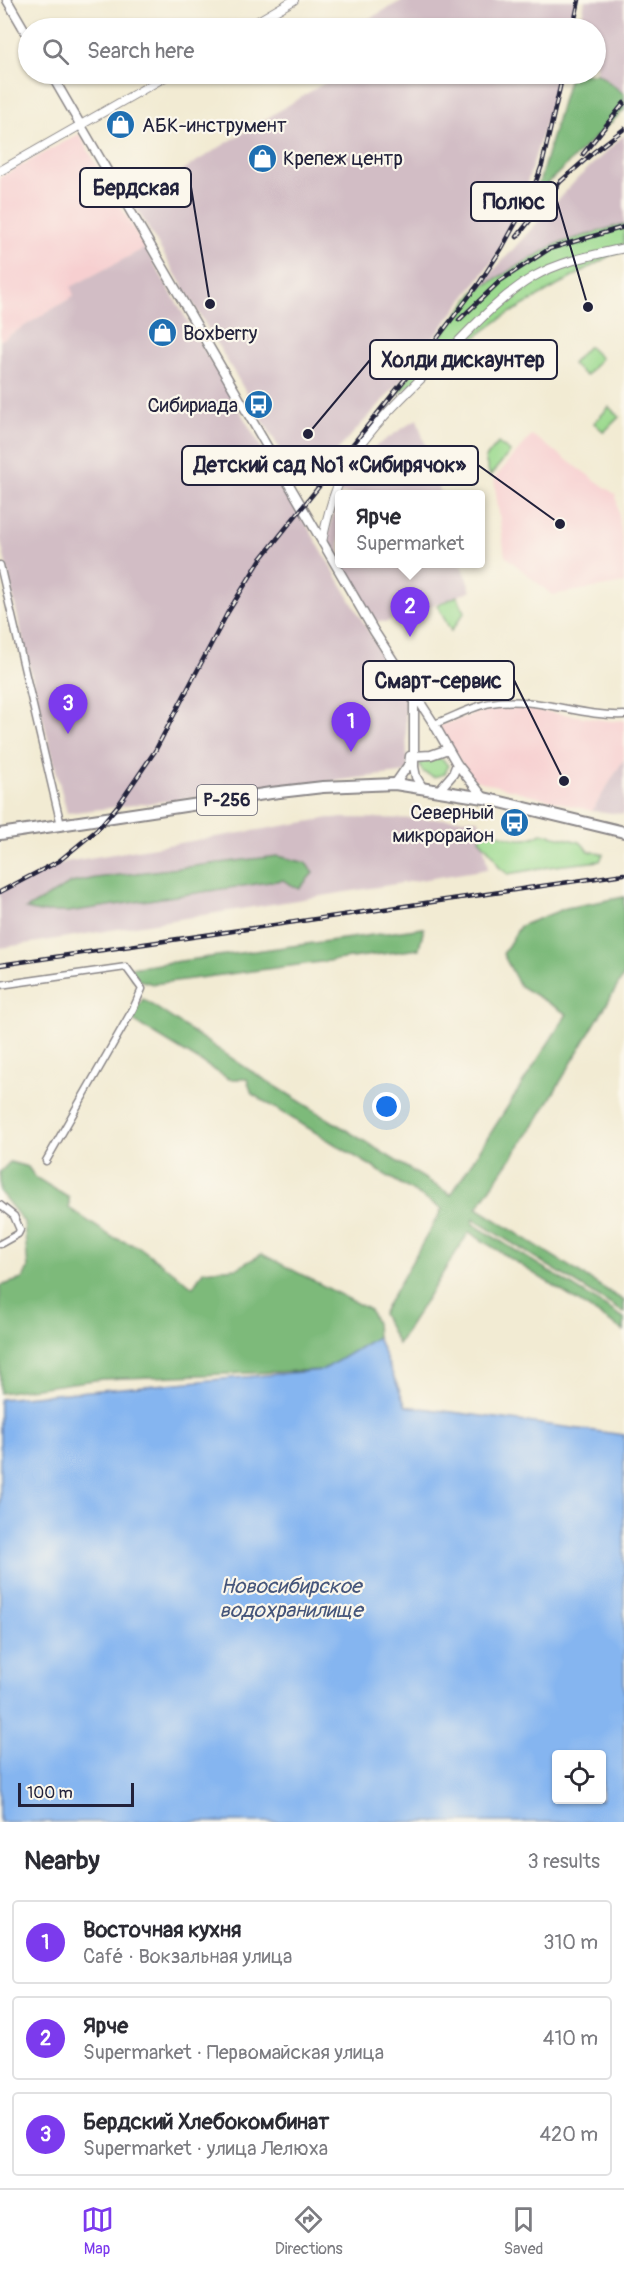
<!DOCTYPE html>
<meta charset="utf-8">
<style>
:root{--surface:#fff;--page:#f7f7f7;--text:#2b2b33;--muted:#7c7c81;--line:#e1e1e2;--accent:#7c3aed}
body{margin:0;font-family:Pangolin,sans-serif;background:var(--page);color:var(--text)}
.controls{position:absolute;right:18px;bottom:18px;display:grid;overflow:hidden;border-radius:6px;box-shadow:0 2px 4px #0004}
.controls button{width:54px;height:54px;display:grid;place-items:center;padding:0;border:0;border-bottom:2px solid var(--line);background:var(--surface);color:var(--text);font:30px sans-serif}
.scale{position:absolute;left:18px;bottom:15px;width:116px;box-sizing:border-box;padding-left:6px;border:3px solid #22223b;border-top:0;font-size:16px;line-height:21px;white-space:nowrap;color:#22223b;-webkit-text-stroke:4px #fbf7ec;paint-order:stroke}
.you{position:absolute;left:387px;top:1107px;width:21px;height:21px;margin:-15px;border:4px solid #fff;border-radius:50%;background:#1a73e8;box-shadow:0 0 0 9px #1a73e833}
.badge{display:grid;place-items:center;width:39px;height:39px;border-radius:50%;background:var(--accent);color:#fff;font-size:20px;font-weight:700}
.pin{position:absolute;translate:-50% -50px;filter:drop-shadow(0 2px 3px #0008)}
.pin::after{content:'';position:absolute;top:32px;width:21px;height:18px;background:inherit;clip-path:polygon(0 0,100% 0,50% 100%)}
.popup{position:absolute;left:335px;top:490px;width:150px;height:78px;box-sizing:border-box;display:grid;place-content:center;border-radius:6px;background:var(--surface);filter:drop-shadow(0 2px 4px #0005);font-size:20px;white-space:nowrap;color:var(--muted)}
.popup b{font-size:22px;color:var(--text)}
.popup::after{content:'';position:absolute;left:50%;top:100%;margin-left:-12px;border:12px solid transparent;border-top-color:var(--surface)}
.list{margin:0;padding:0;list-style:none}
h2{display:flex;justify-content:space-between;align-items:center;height:78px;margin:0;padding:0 24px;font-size:26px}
h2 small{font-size:20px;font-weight:400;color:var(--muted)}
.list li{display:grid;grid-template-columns:39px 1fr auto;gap:18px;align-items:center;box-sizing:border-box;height:84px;margin:0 12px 12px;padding:0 12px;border:2px solid var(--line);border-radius:6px}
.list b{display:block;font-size:22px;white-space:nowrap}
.list p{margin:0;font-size:20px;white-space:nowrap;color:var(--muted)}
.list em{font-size:20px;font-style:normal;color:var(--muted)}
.icon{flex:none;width:33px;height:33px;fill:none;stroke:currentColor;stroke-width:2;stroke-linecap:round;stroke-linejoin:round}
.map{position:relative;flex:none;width:624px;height:1822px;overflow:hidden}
.search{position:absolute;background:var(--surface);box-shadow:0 2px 4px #0004;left:18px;right:18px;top:18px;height:66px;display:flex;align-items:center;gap:15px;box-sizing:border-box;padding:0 21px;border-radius:33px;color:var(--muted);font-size:22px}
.sheet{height:366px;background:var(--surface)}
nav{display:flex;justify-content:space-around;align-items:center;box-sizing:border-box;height:84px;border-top:2px solid var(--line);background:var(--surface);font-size:16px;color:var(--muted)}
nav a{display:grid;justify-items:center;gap:3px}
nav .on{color:var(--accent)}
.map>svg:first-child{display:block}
.built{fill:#f7cfd0}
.industrial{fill:#d2bdc5}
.green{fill:#9cda8f;stroke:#5f7e65;stroke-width:1.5}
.forest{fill:#7dba7a;stroke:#506e5a;stroke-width:1.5}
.water{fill:#85b5f0;stroke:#546c96;stroke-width:1.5;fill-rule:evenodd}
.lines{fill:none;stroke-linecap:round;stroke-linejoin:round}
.minor-casing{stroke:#8a8687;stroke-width:9}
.tertiary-casing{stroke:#8a8687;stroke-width:10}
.secondary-casing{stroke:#8a8687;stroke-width:11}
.trunk-casing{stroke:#8a8687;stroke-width:14}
.minor{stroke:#fff;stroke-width:6}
.tertiary{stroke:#fff;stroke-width:8}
.secondary{stroke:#fff;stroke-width:8}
.trunk{stroke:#fff;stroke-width:10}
.rail-casing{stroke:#22223b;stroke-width:4.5}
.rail{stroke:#fbf7ec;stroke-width:2;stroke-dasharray:7;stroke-linecap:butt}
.labels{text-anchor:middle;stroke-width:4.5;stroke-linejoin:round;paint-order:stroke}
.shield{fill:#fbf7ec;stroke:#636270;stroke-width:1.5}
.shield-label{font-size:18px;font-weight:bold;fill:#22223b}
.poi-label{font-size:20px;fill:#22223b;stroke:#fbf7ec;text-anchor:start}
.water-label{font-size:21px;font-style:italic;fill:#45557a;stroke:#fbf7ec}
.leader{fill:none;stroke:#22223b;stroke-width:2}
.callout-dot{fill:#22223b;stroke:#fbf7ec;stroke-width:2}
.callout{fill:#fbf7ec;stroke:#22223b;stroke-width:2}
.callout-label{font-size:21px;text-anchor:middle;font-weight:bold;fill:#22223b}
</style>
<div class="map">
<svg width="624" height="1822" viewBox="0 0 624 1822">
<rect width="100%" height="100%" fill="#fbf7ec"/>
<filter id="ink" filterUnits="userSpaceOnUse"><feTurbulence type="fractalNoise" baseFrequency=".0167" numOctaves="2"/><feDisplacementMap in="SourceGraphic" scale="12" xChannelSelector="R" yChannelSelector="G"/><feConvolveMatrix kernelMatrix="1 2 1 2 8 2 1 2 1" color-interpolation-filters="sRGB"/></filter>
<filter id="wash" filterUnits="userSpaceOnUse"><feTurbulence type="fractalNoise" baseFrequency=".008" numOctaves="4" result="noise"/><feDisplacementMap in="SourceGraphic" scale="24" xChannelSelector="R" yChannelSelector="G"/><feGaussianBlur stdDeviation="1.35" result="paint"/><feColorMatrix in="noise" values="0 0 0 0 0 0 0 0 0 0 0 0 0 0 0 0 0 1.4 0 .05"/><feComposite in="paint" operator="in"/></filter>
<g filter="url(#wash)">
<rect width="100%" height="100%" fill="#f2ebd3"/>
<path class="built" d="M79 134 145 248 75 285 74 296 0 341V177Z
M532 435 616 495 624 553V583L552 595 505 556 494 479Z
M513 707 612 721 624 720V759L592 811 471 779 438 726 491 708Z"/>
<path class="industrial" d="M403 0H576L569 28H352Z
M585 0H624V94L596 72V28H580Z
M339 74H558L548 114 523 196 494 259 399 383 303 488 132 201Z
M624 135V224L557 244 475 291 577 179Z
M145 248 404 692 408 772 67 813 24 645 0 538V341L74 296 71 287Z
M417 419 441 494H340L339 562 327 539 344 467Z
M340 564H462L471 591 386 622 370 620Z
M624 759V814L592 811Z
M330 818 479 819 488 869 0 948V892L65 862Z"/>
<path class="green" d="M624 224V251L609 256 503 317 394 397 475 291 557 244Z
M588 346 601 358 586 376 572 364Z
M609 407 619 417 604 432 594 423Z
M498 443 510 452 490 476 485 459Z
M457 596 465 612 451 631 437 605Z
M426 757C436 757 443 757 448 766L445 774 434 777 423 772 420 766 421 760Z
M489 831C509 837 523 845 542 833L580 842 589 851 603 854 600 861 555 866 508 874 499 867 494 856 479 839 484 833Z"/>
<path class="forest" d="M596 72 624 94V110L536 194 570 74H596Z
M278 856 306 863 313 873 299 889 283 880 68 912H39L26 909 71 883 96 878Z
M624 897V975L538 1119 477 1208 624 1301V1313L473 1219V1224L624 1318V1331L469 1232 398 1344 382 1314 442 1209 252 1094 247 1079H229L130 1019 143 999 251 1071 451 1195 567 1014 520 986 503 954 520 926 566 908Z
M424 928 419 949 153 984 132 978 130 968Z
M10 1162 28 1167 35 1177 69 1198V1208L112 1237 139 1247 193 1287 203 1271 237 1268 262 1254 370 1310 376 1323 377 1337 323 1370 102 1379 0 1393V1286L22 1279 28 1269 24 1222 0 1192V1172Z"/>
<path class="water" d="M377 1337 406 1406 624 1435V1822H0V1399L323 1370ZM556 1754H602V1800H556Z"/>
</g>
<g filter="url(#ink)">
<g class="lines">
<defs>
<path id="minor" d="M0 565 61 825
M434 724C452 718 472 706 491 703 536 696 580 717 624 715
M0 985 126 967 142 989 133 1009 46 1161
M0 1205 14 1216 20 1230 18 1234 0 1244"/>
<path id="tertiary" d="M246 28 294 0
M0 171 170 74
M322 542C328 513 336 481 353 456 376 420 411 389 441 359 470 330 498 298 533 277 561 261 593 255 624 248"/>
<path id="secondary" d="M7 0 28 36
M51 74 374 631 434 724 457 764 484 798
M414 695V767L416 777 422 787
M413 756 431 755 448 749
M395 784 409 764 410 756
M440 789 453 774 457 764"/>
<path id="trunk" d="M0 834 271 793 323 787 395 784 484 798 624 832"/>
</defs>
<use href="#minor" class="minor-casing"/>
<use href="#tertiary" class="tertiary-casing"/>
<use href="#secondary" class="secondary-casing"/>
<use href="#trunk" class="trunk-casing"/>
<use href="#minor" class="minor"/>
<use href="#tertiary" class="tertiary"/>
<use href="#secondary" class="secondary"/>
<use href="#trunk" class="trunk"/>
<defs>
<path id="rail" d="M573 28 579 0
M583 154 624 103
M517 237 560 182 595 151 624 129
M459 320 500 281 549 249 624 227
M0 892 59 861 97 830 119 804 155 751 228 612 261 559 433 344 480 282 502 248 531 195 542 165 563 74
M0 965 624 874"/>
</defs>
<use href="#rail" class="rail-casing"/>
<use href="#rail" class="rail"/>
</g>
</g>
<defs>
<symbol id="shop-disc" viewBox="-11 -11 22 22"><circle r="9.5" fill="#1f6fb2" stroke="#fbf7ec"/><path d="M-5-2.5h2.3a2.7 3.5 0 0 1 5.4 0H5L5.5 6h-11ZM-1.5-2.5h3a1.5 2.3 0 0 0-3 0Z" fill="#fff"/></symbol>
<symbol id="bus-disc" viewBox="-11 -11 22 22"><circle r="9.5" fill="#1f6fb2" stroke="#fbf7ec"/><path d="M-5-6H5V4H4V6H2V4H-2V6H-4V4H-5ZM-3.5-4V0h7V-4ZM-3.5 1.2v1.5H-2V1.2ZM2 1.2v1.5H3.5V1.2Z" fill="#fff"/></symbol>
</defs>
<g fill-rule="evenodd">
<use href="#shop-disc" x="104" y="108" width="33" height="33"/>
<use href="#shop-disc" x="246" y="142" width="33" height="33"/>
<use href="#shop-disc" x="146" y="316" width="33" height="33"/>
<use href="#bus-disc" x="242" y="388" width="33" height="33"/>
<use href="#bus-disc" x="498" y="806" width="33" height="33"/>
</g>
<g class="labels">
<rect class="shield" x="197" y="785" width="60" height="30" rx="4.5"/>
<g class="shield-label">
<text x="227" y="806">Р-256</text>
</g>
<g class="poi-label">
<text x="142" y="132">АБК-инструмент</text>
<text x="283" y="165">Крепеж центр</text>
<text x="183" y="340">Boxberry</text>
<text x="238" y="412" text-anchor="end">Сибириада</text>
<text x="494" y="819" text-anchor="end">Северный<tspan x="494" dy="23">микрорайон</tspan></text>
</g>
<g class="water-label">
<text x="291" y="1593">Новосибирское<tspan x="291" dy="24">водохранилище</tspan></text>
</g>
</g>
<path class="leader" d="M210 304L191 187M588 307L557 201M308 434L370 360M560 524L478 465M564 781L514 680"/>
<g class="callout-dot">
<circle cx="210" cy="304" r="6"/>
<circle cx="588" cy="307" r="6"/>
<circle cx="308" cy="434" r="6"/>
<circle cx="560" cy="524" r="6"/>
<circle cx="564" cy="781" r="6"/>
</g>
<g class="callout">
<rect x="80" y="168" width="111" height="39" rx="6"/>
<rect x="471" y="182" width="86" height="39" rx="6"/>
<rect x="370" y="340" width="187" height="39" rx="6"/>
<rect x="182" y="446" width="296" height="39" rx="6"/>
<rect x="363" y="661" width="151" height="39" rx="6"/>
</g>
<g class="callout-label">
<text x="136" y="195">Бердская</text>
<text x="514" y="209">Полюс</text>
<text x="463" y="367">Холди дискаунтер</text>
<text x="330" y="472">Детский сад №1 «Сибирячок»</text>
<text x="438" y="688">Смарт-сервис</text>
</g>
</svg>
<div class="controls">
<button><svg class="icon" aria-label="locate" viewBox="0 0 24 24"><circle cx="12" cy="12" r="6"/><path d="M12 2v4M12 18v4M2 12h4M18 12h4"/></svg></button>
</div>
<div class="scale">100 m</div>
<div class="you"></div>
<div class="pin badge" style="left:351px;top:752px">1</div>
<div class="pin badge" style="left:410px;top:637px">2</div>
<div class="popup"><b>Ярче</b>Supermarket</div>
<div class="pin badge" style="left:68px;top:734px">3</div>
<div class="search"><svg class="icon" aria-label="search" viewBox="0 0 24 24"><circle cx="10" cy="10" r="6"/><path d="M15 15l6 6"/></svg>Search here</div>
</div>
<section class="sheet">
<h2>Nearby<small>3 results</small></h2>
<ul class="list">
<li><span class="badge">1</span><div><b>Восточная кухня</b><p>Café · Вокзальная улица</p></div><em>310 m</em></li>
<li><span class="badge">2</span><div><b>Ярче</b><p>Supermarket · Первомайская улица</p></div><em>410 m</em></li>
<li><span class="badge">3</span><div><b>Бердский Хлебокомбинат</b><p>Supermarket · улица Лелюха</p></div><em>420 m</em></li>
</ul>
</section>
<nav>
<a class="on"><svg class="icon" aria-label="map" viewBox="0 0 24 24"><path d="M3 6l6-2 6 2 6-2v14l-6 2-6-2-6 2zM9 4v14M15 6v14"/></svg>Map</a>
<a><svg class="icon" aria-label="directions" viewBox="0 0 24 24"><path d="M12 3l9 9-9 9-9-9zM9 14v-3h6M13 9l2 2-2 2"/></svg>Directions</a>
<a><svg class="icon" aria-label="saved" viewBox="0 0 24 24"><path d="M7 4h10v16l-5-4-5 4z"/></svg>Saved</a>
</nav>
